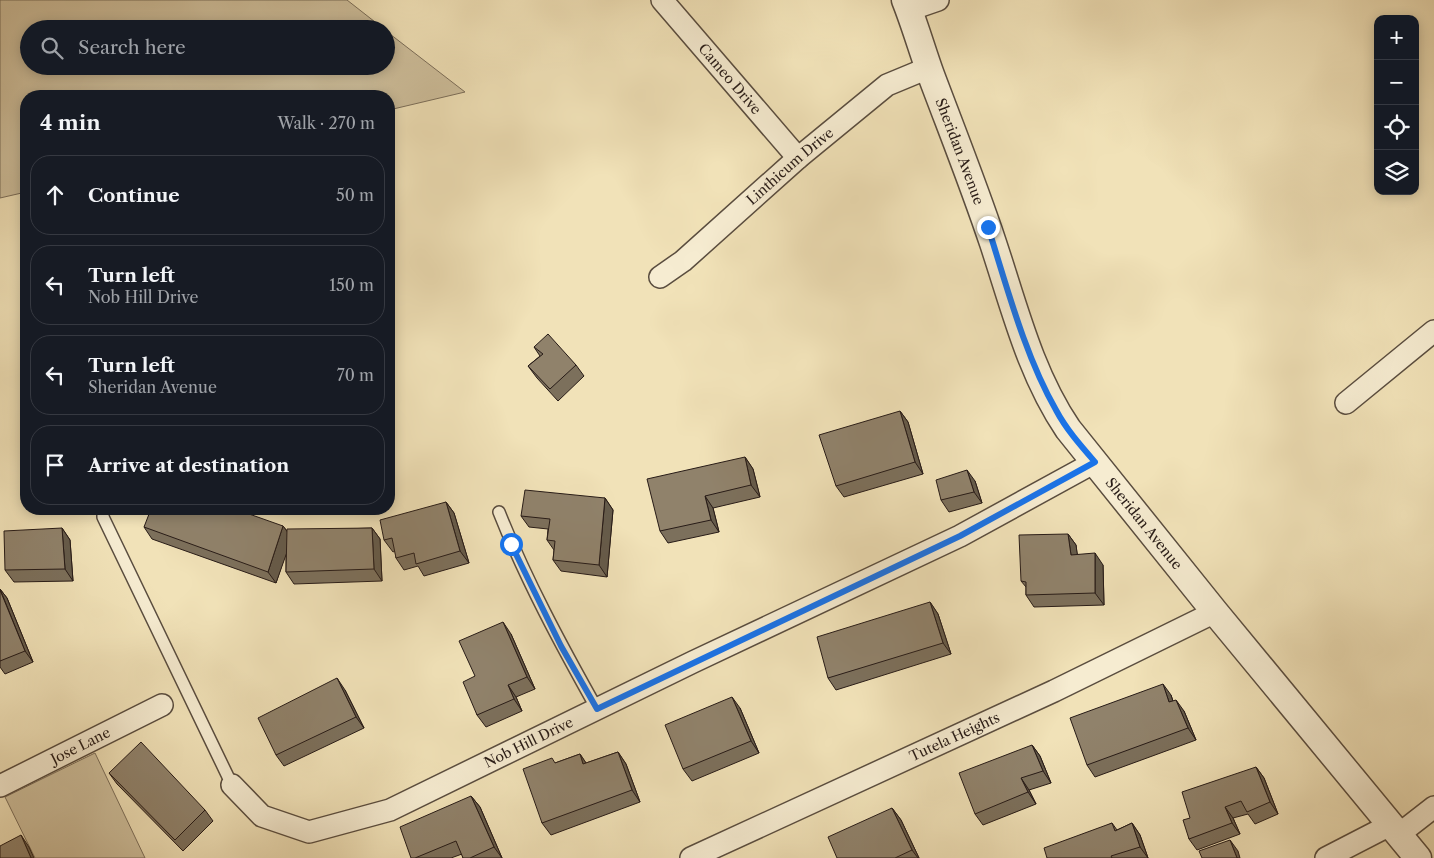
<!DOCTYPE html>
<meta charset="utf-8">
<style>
:root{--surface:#171b24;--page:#242831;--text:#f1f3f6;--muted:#9ea1a6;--line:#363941}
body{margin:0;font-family:"Libre Caslon Text",serif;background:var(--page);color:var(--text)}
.controls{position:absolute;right:15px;top:15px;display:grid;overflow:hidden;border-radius:10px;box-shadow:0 2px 12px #0003}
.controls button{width:45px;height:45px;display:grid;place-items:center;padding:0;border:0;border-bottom:1px solid var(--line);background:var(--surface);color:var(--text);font:25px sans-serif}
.stop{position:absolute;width:15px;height:15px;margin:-11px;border:4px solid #1a73e8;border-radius:50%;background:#fff}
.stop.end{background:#1a73e8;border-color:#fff;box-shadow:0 1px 5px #0008}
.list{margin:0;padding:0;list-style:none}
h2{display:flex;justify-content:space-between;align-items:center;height:65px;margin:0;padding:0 20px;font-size:21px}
h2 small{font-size:16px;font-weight:400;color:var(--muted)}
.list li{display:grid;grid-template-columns:32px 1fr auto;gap:15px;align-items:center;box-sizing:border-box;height:80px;margin:0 10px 10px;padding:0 10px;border:1px solid var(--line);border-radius:20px}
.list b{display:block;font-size:19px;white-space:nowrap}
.list p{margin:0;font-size:16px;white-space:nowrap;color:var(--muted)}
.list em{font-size:16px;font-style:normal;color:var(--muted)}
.icon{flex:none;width:28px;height:28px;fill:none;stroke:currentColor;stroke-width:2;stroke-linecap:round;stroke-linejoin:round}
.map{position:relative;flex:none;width:1434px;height:858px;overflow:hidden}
.search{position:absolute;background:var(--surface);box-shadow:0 2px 12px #0003;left:20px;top:20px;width:375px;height:55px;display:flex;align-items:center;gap:12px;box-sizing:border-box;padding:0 18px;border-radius:28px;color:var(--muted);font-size:19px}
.panel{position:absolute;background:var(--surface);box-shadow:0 2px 12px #0003;left:20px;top:90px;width:375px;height:425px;border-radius:20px}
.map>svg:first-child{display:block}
.green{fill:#cfc09d;stroke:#7b6e5a}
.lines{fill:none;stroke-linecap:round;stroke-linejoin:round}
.service-casing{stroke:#5a4d3f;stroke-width:14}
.minor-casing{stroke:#5a4d3f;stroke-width:24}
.tertiary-casing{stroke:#5a4d3f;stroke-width:29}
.service{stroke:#f6ecd1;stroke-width:11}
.minor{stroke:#f6ecd1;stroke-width:21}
.tertiary{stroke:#f6ecd1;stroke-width:26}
.wall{fill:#7c705c;stroke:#271b17}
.shaded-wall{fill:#655b4b;stroke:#271b17}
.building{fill:#90826b;stroke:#271b17}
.route{stroke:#1a73e8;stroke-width:6}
.labels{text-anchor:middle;stroke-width:4;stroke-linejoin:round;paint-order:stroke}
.street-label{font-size:14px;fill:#271b17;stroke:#f6ecd1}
</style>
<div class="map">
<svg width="1434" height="858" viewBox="0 0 1434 858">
<rect width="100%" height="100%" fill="#f1e2b8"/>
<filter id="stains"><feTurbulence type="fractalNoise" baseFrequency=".004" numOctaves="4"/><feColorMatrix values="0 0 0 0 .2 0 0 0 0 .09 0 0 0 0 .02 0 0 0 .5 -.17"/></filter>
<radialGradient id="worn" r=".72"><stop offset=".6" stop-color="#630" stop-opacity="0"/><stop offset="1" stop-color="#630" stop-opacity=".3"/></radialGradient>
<path class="green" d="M0 0H347L384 29H29V66H386V31L465 92 389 110V96H26V192L0 198Z
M95 753 145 858H35L5 797Z"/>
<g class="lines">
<defs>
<path id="service" d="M103 509V517L232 785
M499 512C526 580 561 645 597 709"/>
<g id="minor">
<path id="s1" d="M662 0 798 158"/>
<path d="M909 10 938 0"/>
<path id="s2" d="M660 277 683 261 798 158 887 85 928 68"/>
<path d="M1346 403 1434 331"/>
<path id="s3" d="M232 785 262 816 309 832 390 810 693 662 960 536 1095 462"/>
<path id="s4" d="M0 786 162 705"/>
<path d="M1398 835 1434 807"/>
<path id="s5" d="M691 858 1054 691 1215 612"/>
<path d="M1326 858 1390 825"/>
</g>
<g id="tertiary">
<path id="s6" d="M905 0C915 25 922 50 931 75 952 131 974 186 993 243 1014 306 1030 373 1068 429L1215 612 1418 858"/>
</g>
</defs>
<use href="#service" class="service-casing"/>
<use href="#minor" class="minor-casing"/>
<use href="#tertiary" class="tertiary-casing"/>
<use href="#service" class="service"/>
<use href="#minor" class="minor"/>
<use href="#tertiary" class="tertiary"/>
</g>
<path class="wall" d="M534 347 576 365 584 376 558 401 537 378 528 366 540 356Z
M900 411 908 422 923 474 844 497 836 486Z
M745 457 753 469 760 497 713 508 719 532 668 543 660 531Z
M975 481 982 503 949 512 941 500Z
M605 498 613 510 607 577 561 571 553 560 554 550 547 540 548 529 529 527 521 516Z
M446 502 454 513 469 563 424 576 418 566 404 570 396 558 395 551 393 552 384 540Z
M283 526 287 531 372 528 380 539 382 581 294 584 286 572V553L276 583 152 539 144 527Z
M62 528 70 540 73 581 14 582 5 570Z
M1068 534 1076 545 1077 554 1103 565 1104 605 1034 607 1026 595V587L1021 581Z
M0 589 7 598 33 662 5 674 0 667Z
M930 602 938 614 951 654 836 690 828 678Z
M511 634 535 689 516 697 522 711 486 727 477 715 475 676Z
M345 690 364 728 284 766 276 755Z
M1171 695 1173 701 1184 711 1196 740 1095 777 1087 765Z
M740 708 759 753 692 781 683 769Z
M1032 745 1040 756 1051 783 1029 790 1036 804 983 825 975 814Z
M618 752 626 764 640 802 551 835 542 823 555 763 580 754 586 763Z
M1256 767 1264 778 1278 814 1255 824 1248 814 1233 818 1240 834 1197 850 1189 839 1190 818Z
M109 773 205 810 213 821 183 851 117 784Z
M471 796 480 807 502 858H463L462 854 451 858H411Z
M892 808 901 820 919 858H837Z
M1112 823 1117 830 1132 823 1140 835 1148 858H1047Z"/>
<path class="shaded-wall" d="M900 411 908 422 923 474 915 462Z
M745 457 753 469 760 497 751 485Z
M967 470 975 481 982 503 974 492Z
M705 496 713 508 719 532 711 520Z
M605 498 613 510 607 577 599 565Z
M446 502 454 513 469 563 460 551Z
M283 526 292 538 276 583 268 572Z
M62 528 70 540 73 581 65 569Z
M372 528 380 539 382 581 374 569Z
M1068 534 1076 545 1079 566 1071 555Z
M1095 553 1103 565 1104 605 1095 593Z
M0 589 7 598 33 662 25 651Z
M930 602 938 614 951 654 943 643Z
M503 622 511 634 535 689 527 677Z
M337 678 345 690 364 728 356 717Z
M1163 684 1171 695 1177 714 1169 702Z
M508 685 516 697 522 711 514 699Z
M732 697 740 708 759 753 751 741Z
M1176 700 1184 711 1196 740 1188 728Z
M1032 745 1040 756 1051 783 1043 771Z
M618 752 626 764 640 802 632 790Z
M580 754 588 766 583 764Z
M1256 767 1264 778 1278 814 1270 802Z
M1021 778 1029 790 1036 804 1028 792Z
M471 796 480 807 502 858 494 847Z
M1225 807 1233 818 1240 834 1232 823Z
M892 808 901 820 919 858H918L912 850Z
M1132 823 1140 835 1148 858 1140 847Z
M21 835 29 847 34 858H31Z
M1230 840 1238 851 1240 858H1237Z"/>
<path class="building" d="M548 334 576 365 550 389 528 366 543 354 534 347Z
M900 411 915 462 836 486 819 435Z
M745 457 751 485 705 496 711 520 660 531 647 479Z
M967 470 974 492 941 500 936 480Z
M525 490 605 498 599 565 553 560 555 541 547 540 550 519 521 516Z
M446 502 460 551 416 564 414 553 396 558 392 538 384 540 380 520Z
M151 509H235L283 526 268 572 144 527Z
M62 528 65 569 5 570 4 531Z
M372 528 374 569 286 572 287 529Z
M1068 534 1071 555 1095 553V593L1026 595V582L1021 581 1019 535Z
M0 590 25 651 0 661Z
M930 602 943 643 828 678 817 637Z
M503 622 527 677 508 685 514 699 477 715 463 682 475 676 459 641Z
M337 678 356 717 276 755 258 718Z
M1163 684 1169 702 1176 700 1188 728 1087 765 1070 718Z
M732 697 751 741 683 769 665 725Z
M141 742 205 810 175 840 109 773Z
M1032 745 1043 771 1021 778 1028 792 975 814 959 773Z
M618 752 632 790 542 823 523 769 552 758 555 763 580 754 583 764Z
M1256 767 1270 802 1247 812 1241 801 1225 807 1232 823 1189 839 1183 820 1190 818 1182 792Z
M471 796 494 847 470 858H463L456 841 415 858H411L400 827Z
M892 808 912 850 895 858H837L828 837Z
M1112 823 1115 831 1132 823 1140 847 1111 856 1112 858H1047L1044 848Z
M21 835 31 858H0V846Z
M1230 840 1237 858H1202L1199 851Z"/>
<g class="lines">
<path class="route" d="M511 544 561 646 597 709 960 536 1095 462C1081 446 1066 429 1056 410 1025 356 1007 287 988 227"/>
</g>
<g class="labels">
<g class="street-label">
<text dy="5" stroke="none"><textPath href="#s1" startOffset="104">Cameo Drive</textPath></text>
<text dy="5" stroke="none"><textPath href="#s6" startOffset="161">Sheridan Avenue</textPath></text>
<text dy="5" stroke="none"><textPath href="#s2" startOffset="171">Linthicum Drive</textPath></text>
<text dy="5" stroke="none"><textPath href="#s6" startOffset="581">Sheridan Avenue</textPath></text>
<text dy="5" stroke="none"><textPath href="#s5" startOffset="290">Tutela Heights</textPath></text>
<text dy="5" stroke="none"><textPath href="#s3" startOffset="331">Nob Hill Drive</textPath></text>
<text dy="5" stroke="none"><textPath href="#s4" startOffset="90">Jose Lane</textPath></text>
</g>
</g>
<rect width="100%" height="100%" filter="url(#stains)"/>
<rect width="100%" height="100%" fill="url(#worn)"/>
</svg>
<div class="controls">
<button>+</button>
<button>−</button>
<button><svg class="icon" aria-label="locate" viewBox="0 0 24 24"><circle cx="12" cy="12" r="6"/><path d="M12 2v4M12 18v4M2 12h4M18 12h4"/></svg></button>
<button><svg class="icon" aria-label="layers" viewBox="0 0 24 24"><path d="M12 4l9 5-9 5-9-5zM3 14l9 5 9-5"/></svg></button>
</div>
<div class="stop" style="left:511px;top:544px"></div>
<div class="stop end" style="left:988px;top:227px"></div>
<div class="search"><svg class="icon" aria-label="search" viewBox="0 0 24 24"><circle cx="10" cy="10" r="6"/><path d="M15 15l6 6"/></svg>Search here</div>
<section class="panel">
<h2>4 min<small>Walk · 270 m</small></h2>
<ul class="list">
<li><svg class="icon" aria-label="ahead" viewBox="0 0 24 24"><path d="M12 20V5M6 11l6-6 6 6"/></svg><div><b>Continue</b></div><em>50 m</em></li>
<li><svg class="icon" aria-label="left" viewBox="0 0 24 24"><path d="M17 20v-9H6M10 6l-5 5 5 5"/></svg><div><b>Turn left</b><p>Nob Hill Drive</p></div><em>150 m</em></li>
<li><svg class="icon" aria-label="left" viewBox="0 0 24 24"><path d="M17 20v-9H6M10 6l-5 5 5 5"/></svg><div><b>Turn left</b><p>Sheridan Avenue</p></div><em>70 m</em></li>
<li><svg class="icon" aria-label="arrive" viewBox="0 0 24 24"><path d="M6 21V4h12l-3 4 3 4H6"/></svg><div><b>Arrive at destination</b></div></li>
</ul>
</section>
</div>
